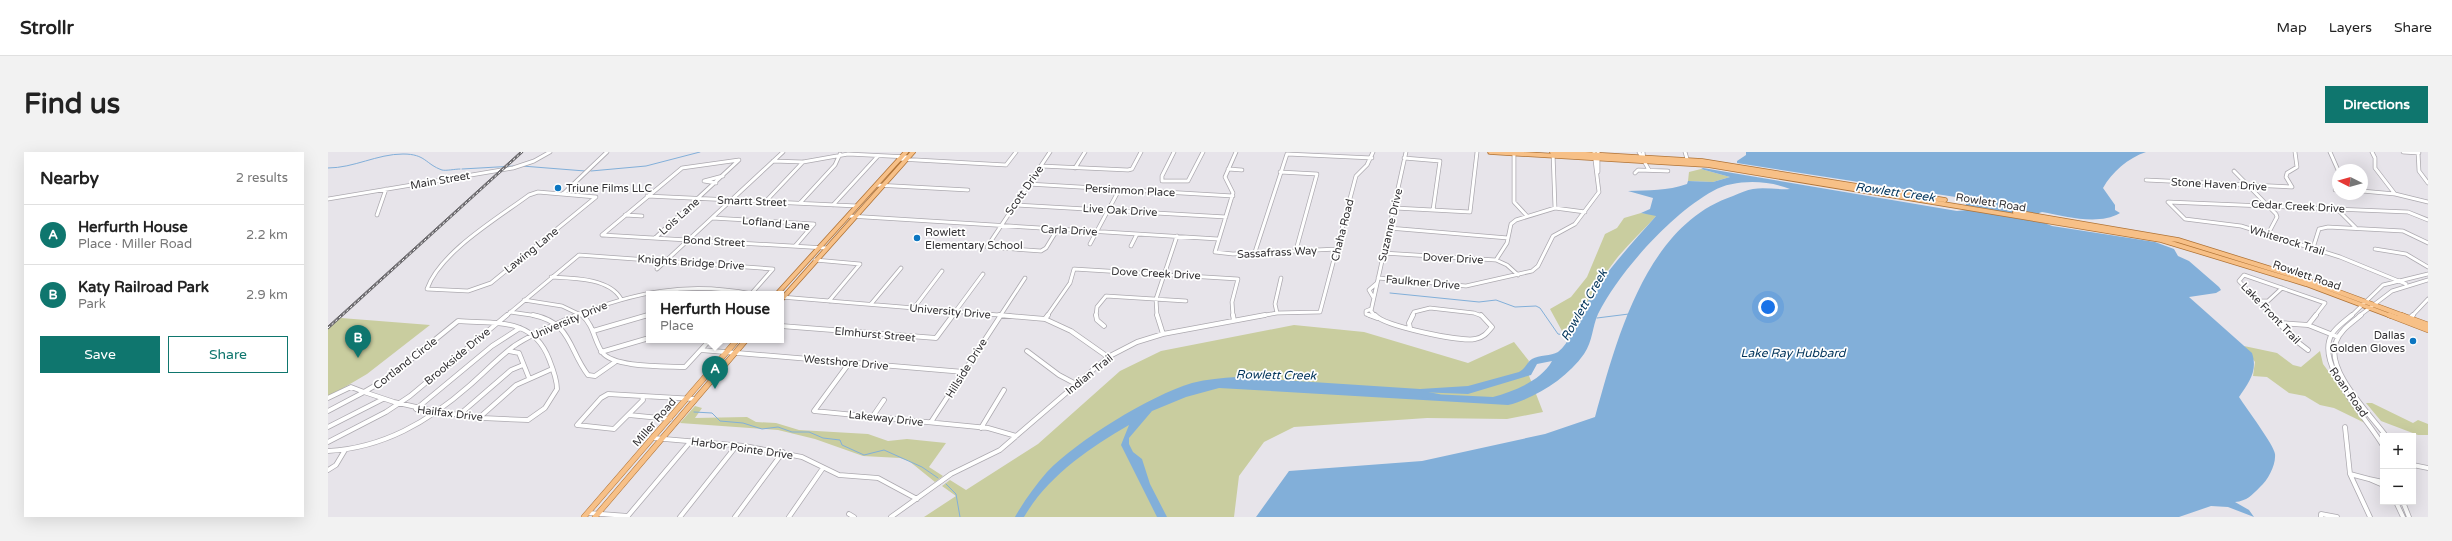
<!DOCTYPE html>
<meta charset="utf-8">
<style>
:root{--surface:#fff;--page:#f2f2f2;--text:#222;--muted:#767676;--line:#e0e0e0;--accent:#0f766e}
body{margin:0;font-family:"Varela Round",sans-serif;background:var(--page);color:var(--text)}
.controls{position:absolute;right:12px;bottom:12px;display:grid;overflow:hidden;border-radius:0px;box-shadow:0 4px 16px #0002}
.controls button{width:36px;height:36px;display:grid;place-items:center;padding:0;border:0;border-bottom:1px solid var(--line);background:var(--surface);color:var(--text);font:20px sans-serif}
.compass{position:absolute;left:2004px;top:12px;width:36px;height:36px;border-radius:50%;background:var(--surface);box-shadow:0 4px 16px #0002;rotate:276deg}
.you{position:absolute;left:1440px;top:155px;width:14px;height:14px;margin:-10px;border:3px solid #fff;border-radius:50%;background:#1a73e8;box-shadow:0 0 0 6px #1a73e833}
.badge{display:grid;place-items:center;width:26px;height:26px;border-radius:50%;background:var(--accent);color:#fff;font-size:13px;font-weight:700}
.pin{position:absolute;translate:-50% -33px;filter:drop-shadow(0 1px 2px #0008)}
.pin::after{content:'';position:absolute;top:21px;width:14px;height:12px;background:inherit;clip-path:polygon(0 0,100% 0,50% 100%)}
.popup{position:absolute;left:318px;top:139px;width:138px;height:52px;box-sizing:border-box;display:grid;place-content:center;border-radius:0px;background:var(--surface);filter:drop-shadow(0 1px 3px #0005);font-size:13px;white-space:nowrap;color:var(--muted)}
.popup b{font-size:15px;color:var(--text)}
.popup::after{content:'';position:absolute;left:50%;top:100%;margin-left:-8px;border:8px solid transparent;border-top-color:var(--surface)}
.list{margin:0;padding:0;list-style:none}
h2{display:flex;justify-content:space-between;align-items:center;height:52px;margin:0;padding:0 16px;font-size:17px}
h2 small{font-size:13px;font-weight:400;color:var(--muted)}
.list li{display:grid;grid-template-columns:26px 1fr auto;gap:12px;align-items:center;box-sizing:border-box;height:60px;padding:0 16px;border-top:1px solid var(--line)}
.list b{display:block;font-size:15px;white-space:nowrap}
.list p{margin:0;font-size:13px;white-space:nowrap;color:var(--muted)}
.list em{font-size:13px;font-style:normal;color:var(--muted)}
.actions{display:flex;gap:8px;padding:12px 16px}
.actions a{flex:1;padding:9px 0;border:1px solid var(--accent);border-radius:0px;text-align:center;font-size:14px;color:var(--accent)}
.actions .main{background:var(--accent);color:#fff}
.map{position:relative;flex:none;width:2100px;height:365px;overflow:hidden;border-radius:0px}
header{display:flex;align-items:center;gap:24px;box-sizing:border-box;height:56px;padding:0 20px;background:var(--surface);border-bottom:1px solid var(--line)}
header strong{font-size:19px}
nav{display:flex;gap:22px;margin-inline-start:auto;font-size:14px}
.intro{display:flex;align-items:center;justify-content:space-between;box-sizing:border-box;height:96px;padding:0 24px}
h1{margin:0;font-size:28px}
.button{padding:10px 18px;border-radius:0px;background:var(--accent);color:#fff;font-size:14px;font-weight:700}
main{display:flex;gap:24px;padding:0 24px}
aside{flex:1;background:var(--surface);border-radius:0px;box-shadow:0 4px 16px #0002}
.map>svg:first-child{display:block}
.green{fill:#c9cd9f}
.water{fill:#82afd9;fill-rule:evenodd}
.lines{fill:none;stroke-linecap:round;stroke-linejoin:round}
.stream{stroke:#82afd9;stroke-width:1}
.river{stroke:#82afd9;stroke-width:6}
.minor-far1-casing{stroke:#aca9af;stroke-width:4.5}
.minor-casing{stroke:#aca9af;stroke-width:5.5}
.major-far1-casing{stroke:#b07336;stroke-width:5.5}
.major-casing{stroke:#b07336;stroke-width:6}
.minor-far1{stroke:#fff;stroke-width:3}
.minor{stroke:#fff;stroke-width:4}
.major-far1{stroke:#f7c087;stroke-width:4}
.major{stroke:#f7c087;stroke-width:5}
.tram{stroke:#6a686c;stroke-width:1}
.rail-casing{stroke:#6a686c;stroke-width:2.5}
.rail{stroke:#fff;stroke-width:1;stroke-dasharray:2.5;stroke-linecap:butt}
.poi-dot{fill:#0c76c1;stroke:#fff;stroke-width:1.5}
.labels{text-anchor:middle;stroke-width:3.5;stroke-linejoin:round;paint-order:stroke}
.street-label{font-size:11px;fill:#343235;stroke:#fff}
.poi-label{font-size:11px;fill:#343235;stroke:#fff;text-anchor:start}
.water-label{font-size:12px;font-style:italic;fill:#00335a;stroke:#fff}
</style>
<header>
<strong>Strollr</strong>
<nav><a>Map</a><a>Layers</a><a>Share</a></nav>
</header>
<div class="intro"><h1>Find us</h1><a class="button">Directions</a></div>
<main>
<aside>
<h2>Nearby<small>2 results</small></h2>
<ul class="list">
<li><span class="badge">A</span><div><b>Herfurth House</b><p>Place · Miller Road</p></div><em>2.2 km</em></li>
<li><span class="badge">B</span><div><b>Katy Railroad Park</b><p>Park</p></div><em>2.9 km</em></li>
</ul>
<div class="actions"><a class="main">Save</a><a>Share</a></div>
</aside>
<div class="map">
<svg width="2100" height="365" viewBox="0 0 2100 365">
<rect width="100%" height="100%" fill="#e7e4ea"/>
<path class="green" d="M1373 17 1402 25 1385 30 1360 29 1361 20Z
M1313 61 1329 63C1316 78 1301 91 1289 106 1269 132 1253 160 1240 190L1222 157 1243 145 1259 125 1277 82 1289 76 1296 66Z
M13 166 102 173 39 222 0 245V176Z
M966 173 1036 180 1140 211 1186 190 1201 209 1198 216 1215 260 1179 267 1099 266 966 275 936 290 911 324 906 365H596L628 344 614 334 622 328 638 338 710 292 792 219 833 199Z
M1916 194 1949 201 1965 213 1973 215 1992 199 1995 212 2039 272 2006 256 1992 253 1977 244 1961 241 1939 225 1925 224 1927 210Z
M2038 251H2044L2085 271 2090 268 2100 272V283H2090L2053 269Z
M367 254 374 256 367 266 419 265 428 270 448 271 471 278 540 282 560 289 579 287 618 291 601 315 615 324 607 330 581 309 572 306 535 304 487 287 450 278 352 271Z"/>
<path class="water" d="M1418 0H1818C1800 6 1784 20 1775 36L1787 53V58L1792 61C1770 74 1737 64 1714 60L1711 61 1714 70 1724 74 1827 90 1846 97 1850 104 1861 109 1891 135 1893 138 1888 141 1861 145 1924 201C1930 219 1921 230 1911 245 1918 256 1946 293 1947 302 1948 313 1940 328 1932 335 1924 343 1919 349 1907 350L1921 358 1926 365 1900 355 1883 354 1851 365H928L961 319 1094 309 1217 282 1267 265C1289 186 1318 73 1405 44 1412 41 1419 38 1425 37 1437 35 1450 38 1462 37 1440 28 1406 27 1385 39 1343 62 1291 120 1270 162 1264 175 1265 189 1256 202 1239 226 1208 246 1180 253L891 236 858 245 824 259 801 286V292L805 300 814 307 822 332 839 365H829L793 293 801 273C760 297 720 324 696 365H687C696 349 707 334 719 320 750 288 821 244 864 231 879 227 894 226 909 225L1092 237 1140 234 1191 220C1198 216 1199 210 1204 207 1211 203 1223 204 1230 200 1242 191 1245 175 1252 163 1272 125 1301 95 1328 64L1313 61 1322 57 1325 46 1300 39C1321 38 1339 39 1359 32L1360 29 1385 30 1402 25 1373 17 1375 16 1629 59 1639 58 1637 48 1634 46 1409 11V9L1418 3ZM1224 209C1213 229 1186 239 1165 245L1103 242 1098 244 1090 240 1140 242 1203 223 1209 212Z"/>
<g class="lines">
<path class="stream" d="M194 14 257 19
M0 16C26 16 49 2 75 2 98 2 97 12 114 18 118 19 127 17 132 17
M134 17 187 14
M263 19 318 14 372 0
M1062 141 1151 150 1168 148 1187 155 1208 154 1212 156 1230 182 1243 184
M1269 166 1301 162
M366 260 384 261 392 269 415 271 434 277 450 275 464 280H481L495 286 512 288 514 293 536 303 556 298 594 315 610 326
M618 332 628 342 632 365"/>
<path class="river" d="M1084 240 1110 245"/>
<defs>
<path id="minor-far1" d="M722 0 659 95 713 99 718 96 729 78
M846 0 834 24V29H860L875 0
M908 0 897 25 905 41 887 100 905 102 1009 97
M1186 0V50L1199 64
M1270 0V20
M1311 0 1321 18
M1315 0 1316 7
M1357 0 1360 10
M2002 0 2010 18
M2044 0 2047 6V16L2067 42
M2075 0 2091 1
M2090 0 2091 19 2100 31
M1225 1 1227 56
M1076 6 1112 9 1105 58
M571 7 678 13 688 0
M445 9 475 10 520 2 580 5
M713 14 800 18 804 17 813 0
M747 16 757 0
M900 17 914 18
M1906 19 1948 62 1949 65 1940 82
M952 20 989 22 968 98
M1307 21 1310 18 1340 19
M1818 28 1964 35
M388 31 376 29 395 24
M700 32 905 44
M548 33 640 38
M1964 35 1958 25 1959 21 1969 15 1967 0
M2007 38H2010
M2034 39 2067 42 2100 50
M210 40 268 45 163 131 140 139 99 137C112 100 170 66 201 43Z
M235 42 279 0
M319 44 529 54
M0 47 185 16 206 9 222 0
M438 49 475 10
M472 51 507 13 512 2
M505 53 550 4
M686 53 898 65
M1067 56 1142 60 1149 0
M2008 56 2028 76
M49 63 58 37
M297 63 314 64
M521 64 890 87
M384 66 486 72 468 93
M1061 76 1180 86
M274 83 354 16 411 8 327 86
M274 83 498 96
M762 92 791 38
M803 94 809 82
M1985 96 1991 77 2000 75 2075 79 2100 91
M2047 97 2078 102 2100 115
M927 100 959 2 1044 6
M1055 101 1168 108 1179 113 1190 123
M487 108 532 112 501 149
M1168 108 1179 91 1183 72 1188 68 1227 56 1257 60
M329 117 455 0
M223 125C244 126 282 126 293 147
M1050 126 1138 134 1204 119 1210 114 1225 84 1247 72 1271 40 1266 0
M2078 132 2012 105 1913 74 1857 67 1840 50 2080 60 2100 68
M453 145 683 164
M1045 145 1041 138 1049 131
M196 148 234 154 255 164
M1929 149H1940L1954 136
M543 152 573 116
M586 156 614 119
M1043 157 1038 159V162L1044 164
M182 160 210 164
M949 161 947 152 953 126
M178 164 251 103 445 117 423 142
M246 164C307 140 359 129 424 142
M317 164 321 163
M624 164 655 122
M672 164 697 126
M719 164 742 131 746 117 910 127 904 150 905 164
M768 164 769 155 778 144 858 149
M829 164 828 147 849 84
M932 164 949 161 992 160 1028 24 1039 13 1045 0
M1047 164 1043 159 1078 0
M1084 164 1086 160 1102 156 1146 161 1154 164
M1944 164 1911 129 1916 123 1997 151 1987 164
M2023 164 2055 133 2100 122
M2031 164 2064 139 2100 128
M2084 164 2100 147"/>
<path id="minor" d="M205 163C244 171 240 197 260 223L267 224 287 210
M254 163C266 174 266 188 274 200 285 216 338 214 357 215L380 190 375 188
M671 163 717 167 743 179 780 205
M768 163 769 168 776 174
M829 163 835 182
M905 163 906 169
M1041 163 1049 166
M1047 163C1056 174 1132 190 1147 187 1155 186 1159 181 1164 175L1153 163
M1943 163 1967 188 1980 198
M2024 163C2017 169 2008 175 2004 182 1985 212 2041 268 2055 294
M2033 163C2024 171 2012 178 2008 190 1997 218 2042 262 2058 284
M2082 166 2085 163
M717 167 720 163
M130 169C168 172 205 165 221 207 225 217 229 227 229 237L217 256 200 268 154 266 110 260 66 250 36 240 60 226Z
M1951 171 1980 173 2010 185
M1980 173 1988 163
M453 174 608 186 625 163
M1082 176 1081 171 1085 163
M265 179 320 163
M373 198 636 220
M181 199 191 201 201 226
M699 199 731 223 748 232
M273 200 321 186
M522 210 486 259 660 276 688 284
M314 244 315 248 286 277 249 273 273 246 280 242 367 247
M0 246 23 235 36 240
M88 257 164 194 192 176
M0 259 36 240
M131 263 183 218 195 213
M301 263 342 267
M545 264 556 248
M152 265 188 233 224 217
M603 270 673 163
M0 275 55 247
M2017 275 2022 322 2042 365
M653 276 676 238
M325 286 417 294 474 305 511 323 550 326 589 347
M0 290 58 260 82 244 179 163
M0 299C55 296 100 270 141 234 156 221 170 206 186 194 205 181 228 172 249 163
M2085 313 2100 316
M0 318 8 313 17 298
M2022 322 2041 327
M2055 330 2041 327 2055 333
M2068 350 2075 365
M2075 350 2081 365
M260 361 300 364
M521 362 526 365
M299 365 363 289
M352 365 409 293
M407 365 455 300
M461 365 495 316
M563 365 623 322 672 298 780 205 809 190 835 182 937 163
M1993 365V362L2009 365"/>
<path id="major-far1" d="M1162 0 1380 13 1833 88 1978 132 2063 164
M1224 0 1374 9 1617 48
M1687 60 1850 88 1976 127 2076 164
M449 142 578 0
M453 148 585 0"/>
<path id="major" d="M2061 163 2100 178
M2073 163 2100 173
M256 365 409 188
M267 365 418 188"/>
</defs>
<use href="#minor-far1" class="minor-far1-casing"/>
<use href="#minor" class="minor-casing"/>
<use href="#major-far1" class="major-far1-casing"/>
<use href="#major" class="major-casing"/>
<use href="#minor-far1" class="minor-far1"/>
<use href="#minor" class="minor"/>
<use href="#major-far1" class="major-far1"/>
<use href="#major" class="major"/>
<path class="tram" d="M0 174 192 0"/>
<defs>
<path id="rail" d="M0 176 194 0"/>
</defs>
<use href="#rail" class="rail-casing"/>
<use href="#rail" class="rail"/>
</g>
<g class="poi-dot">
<circle cx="230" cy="36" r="4"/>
<circle cx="589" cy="86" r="4"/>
<circle cx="2085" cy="189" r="4"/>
</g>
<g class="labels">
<g class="street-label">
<text transform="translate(112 28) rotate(-10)" y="4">Main Street</text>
<text transform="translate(1891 32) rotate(3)" y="4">Stone Haven Drive</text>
<text transform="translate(696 38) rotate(-55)" y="4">Scott Drive</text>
<text transform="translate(802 38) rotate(3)" y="4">Persimmon Place</text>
<text transform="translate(424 49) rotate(2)" y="4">Smartt Street</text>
<text transform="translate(1663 50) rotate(9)" y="4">Rowlett Road</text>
<text transform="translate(1970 54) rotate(3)" y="4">Cedar Creek Drive</text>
<text transform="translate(792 58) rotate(3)" y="4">Live Oak Drive</text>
<text transform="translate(351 64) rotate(-42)" y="4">Lois Lane</text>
<text transform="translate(448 71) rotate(5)" y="4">Lofland Lane</text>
<text transform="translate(1062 73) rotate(-77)" y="4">Suzanne Drive</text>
<text transform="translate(741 78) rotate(3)" y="4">Carla Drive</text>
<text transform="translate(1014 78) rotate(-76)" y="4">Chaha Road</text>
<text transform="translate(1959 88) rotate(17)" y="4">Whiterock Trail</text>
<text transform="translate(386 89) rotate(3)" y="4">Bond Street</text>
<text transform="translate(203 98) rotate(-39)" y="4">Lawing Lane</text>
<text transform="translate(949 100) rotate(-3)" y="4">Sassafrass Way</text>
<text transform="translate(1125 106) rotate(3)" y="4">Dover Drive</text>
<text transform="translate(363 110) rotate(4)" y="4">Knights Bridge Drive</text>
<text transform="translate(828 121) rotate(3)" y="4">Dove Creek Drive</text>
<text transform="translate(1979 123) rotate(19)" y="4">Rowlett Road</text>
<text transform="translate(1095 130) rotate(5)" y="4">Faulkner Drive</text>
<text transform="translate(622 159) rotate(5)" y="4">University Drive</text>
<text transform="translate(1943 161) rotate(46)" y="4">Lake Front Trail</text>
<text transform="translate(241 168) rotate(-23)" y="4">University Drive</text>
<text transform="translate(547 182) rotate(5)" y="4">Elmhurst Street</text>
<text transform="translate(129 204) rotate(-40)" y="4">Brookside Drive</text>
<text transform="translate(518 210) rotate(5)" y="4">Westshore Drive</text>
<text transform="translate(77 211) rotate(-38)" y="4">Cortland Circle</text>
<text transform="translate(638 216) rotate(-58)" y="4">Hillside Drive</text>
<text transform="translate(761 222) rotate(-39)" y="4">Indian Trail</text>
<text transform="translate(2021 240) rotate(55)" y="4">Roan Road</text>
<text transform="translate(122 261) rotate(7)" y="4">Hailfax Drive</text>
<text transform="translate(558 266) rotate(6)" y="4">Lakeway Drive</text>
<text transform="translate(326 270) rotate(-49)" y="4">Miller Road</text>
<text transform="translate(414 296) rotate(8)" y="4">Harbor Pointe Drive</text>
</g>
<g class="poi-label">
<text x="238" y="40">Triune Films LLC</text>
<text x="597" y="84">Rowlett<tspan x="597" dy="13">Elementary School</tspan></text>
<text x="2077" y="187" text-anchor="end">Dallas<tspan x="2077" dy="13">Golden Gloves</tspan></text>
</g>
<g class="water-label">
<text transform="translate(1567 40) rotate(8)" y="4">Rowlett Creek</text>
<text transform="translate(1256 153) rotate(-60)" y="4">Rowlett Creek</text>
<text x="1465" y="205">Lake Ray Hubbard</text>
<text transform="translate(948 223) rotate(1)" y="4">Rowlett Creek</text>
</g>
</g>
</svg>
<div class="controls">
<button>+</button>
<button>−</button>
</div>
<svg class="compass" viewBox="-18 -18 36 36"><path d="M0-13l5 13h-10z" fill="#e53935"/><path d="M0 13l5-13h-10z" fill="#767676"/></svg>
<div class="you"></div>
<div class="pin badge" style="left:387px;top:237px">A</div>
<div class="popup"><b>Herfurth House</b>Place</div>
<div class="pin badge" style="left:30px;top:206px">B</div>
</div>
</main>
